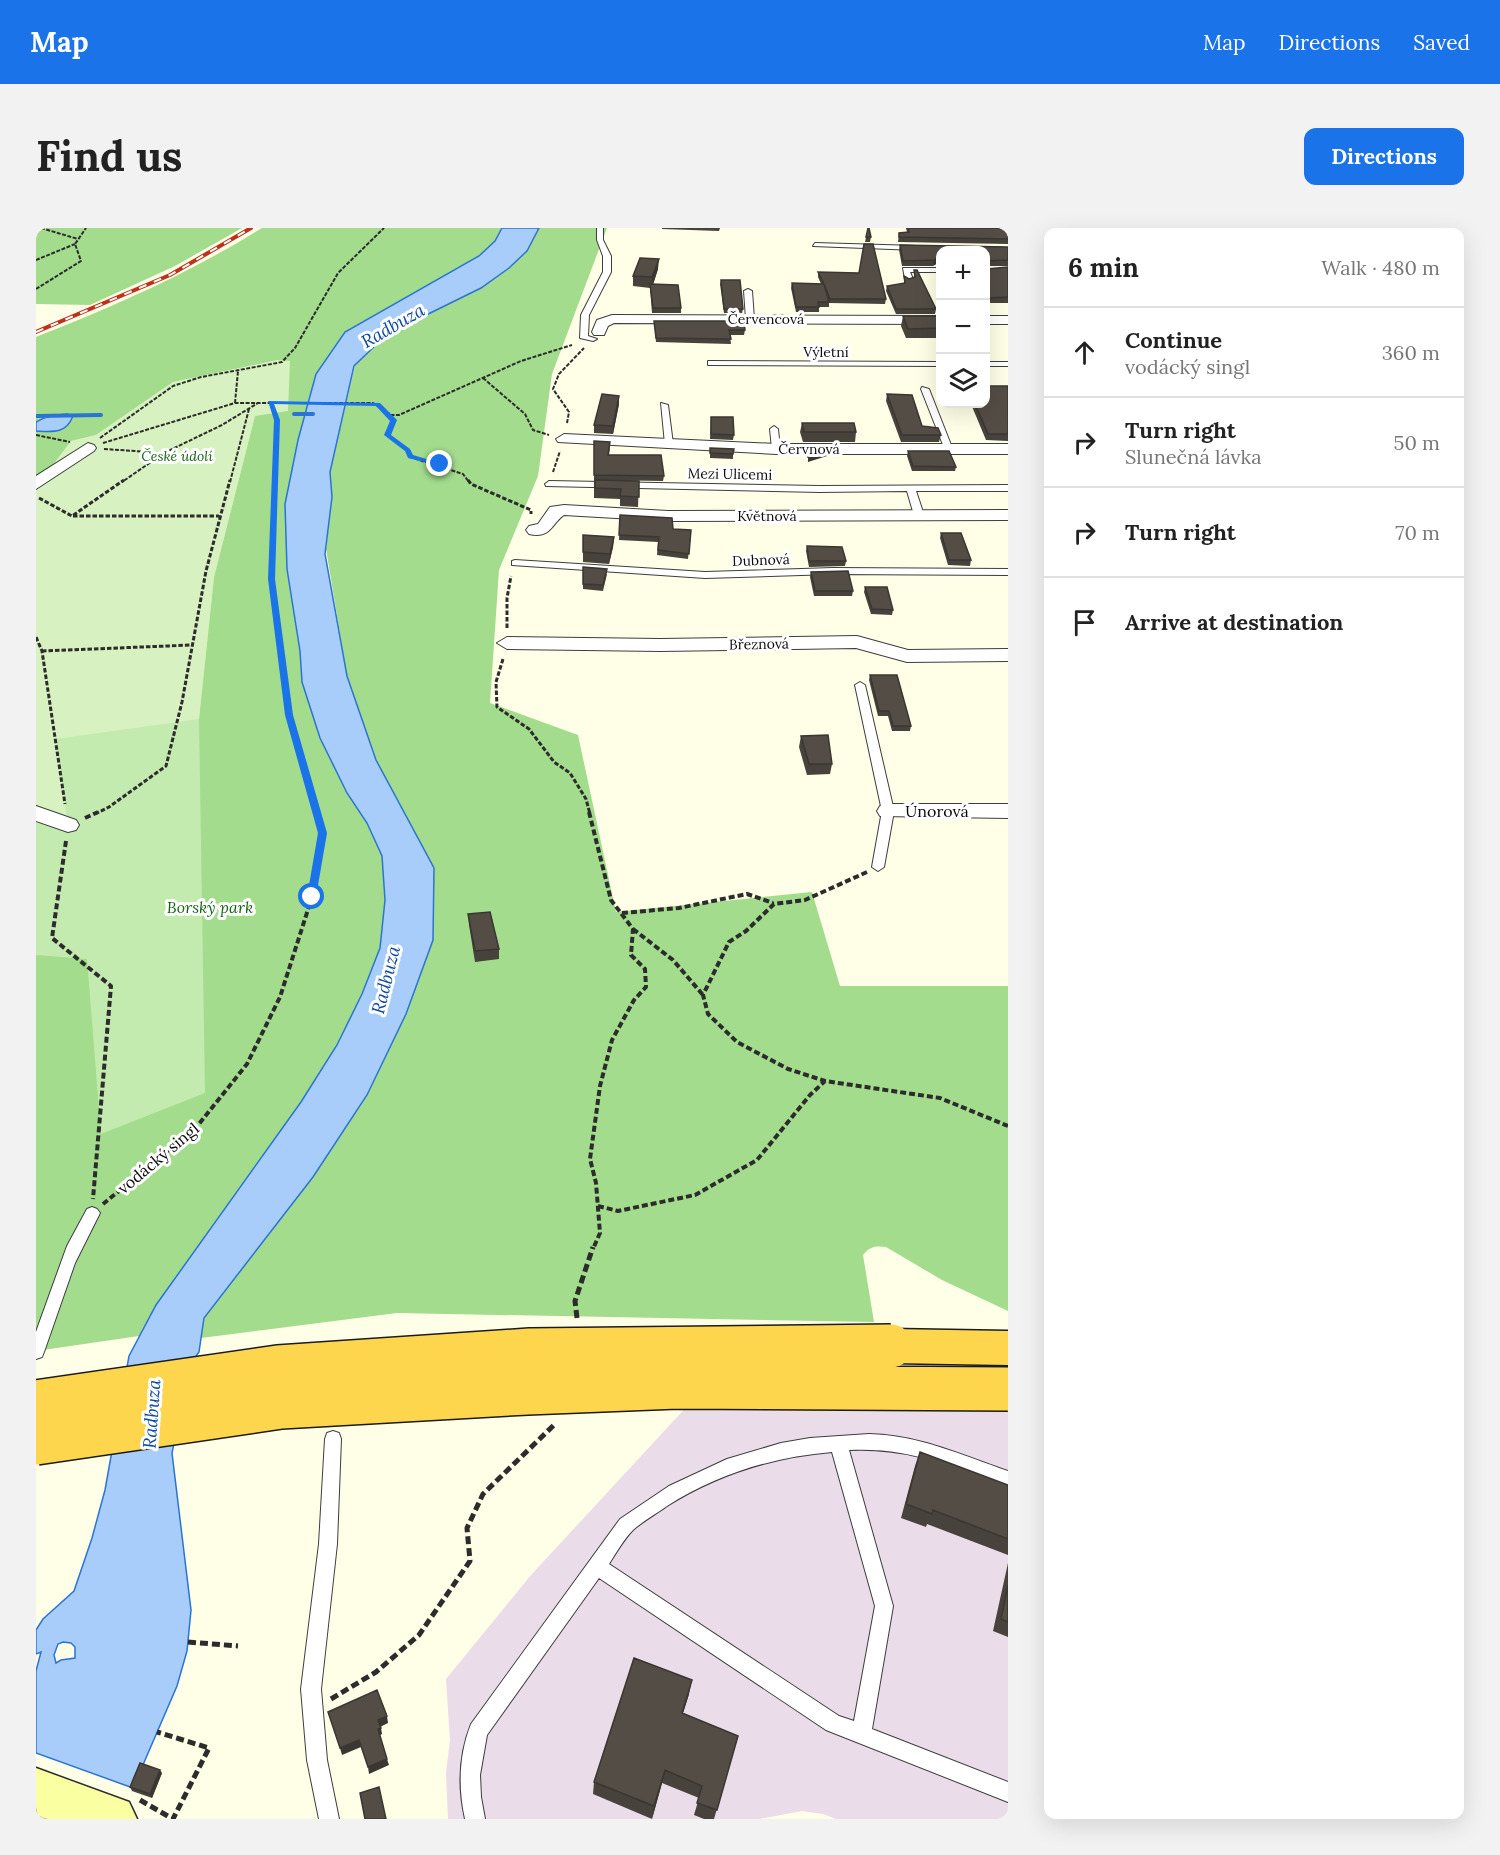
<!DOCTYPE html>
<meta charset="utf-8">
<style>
:root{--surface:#fff;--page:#f2f2f2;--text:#222;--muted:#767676;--line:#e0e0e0;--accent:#1a73e8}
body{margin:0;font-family:Lora,serif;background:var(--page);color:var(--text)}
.controls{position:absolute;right:18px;top:18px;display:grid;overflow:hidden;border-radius:12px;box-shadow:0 6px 24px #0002}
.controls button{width:54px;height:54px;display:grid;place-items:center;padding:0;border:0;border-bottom:2px solid var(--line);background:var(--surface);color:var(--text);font:30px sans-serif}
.stop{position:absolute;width:18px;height:18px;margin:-14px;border:4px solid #1a73e8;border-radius:50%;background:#fff}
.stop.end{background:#1a73e8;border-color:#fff;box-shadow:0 2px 6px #0008}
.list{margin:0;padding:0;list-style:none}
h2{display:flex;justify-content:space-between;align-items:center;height:78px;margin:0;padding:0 24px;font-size:26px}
h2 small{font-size:20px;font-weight:400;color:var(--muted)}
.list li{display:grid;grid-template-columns:39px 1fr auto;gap:18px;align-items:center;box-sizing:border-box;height:90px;padding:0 24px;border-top:2px solid var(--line)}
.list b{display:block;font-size:22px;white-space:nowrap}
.list p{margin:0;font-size:20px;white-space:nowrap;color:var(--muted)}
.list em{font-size:20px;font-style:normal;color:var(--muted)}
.icon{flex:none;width:33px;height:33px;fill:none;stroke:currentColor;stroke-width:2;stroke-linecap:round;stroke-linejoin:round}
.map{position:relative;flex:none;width:972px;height:1591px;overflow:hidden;border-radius:12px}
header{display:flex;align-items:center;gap:36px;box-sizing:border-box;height:84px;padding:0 30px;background:var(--accent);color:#fff}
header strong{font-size:28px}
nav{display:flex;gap:33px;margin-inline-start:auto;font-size:21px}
.intro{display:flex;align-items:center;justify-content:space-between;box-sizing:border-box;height:144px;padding:0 36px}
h1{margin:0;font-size:42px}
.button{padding:15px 27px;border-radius:12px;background:var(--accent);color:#fff;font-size:21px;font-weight:700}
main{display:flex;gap:36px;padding:0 36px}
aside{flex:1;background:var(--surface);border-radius:12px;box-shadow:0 6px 24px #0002}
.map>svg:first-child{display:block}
.industrial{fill:#eadce9}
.green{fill:#c4ebaf}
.forest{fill:#a3dc8d}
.pitch{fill:#d8f1c1}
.water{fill:#a8cdfa;stroke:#2b74d4;stroke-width:1.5;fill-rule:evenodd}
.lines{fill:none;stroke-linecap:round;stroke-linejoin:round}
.stream{stroke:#2b74d4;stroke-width:4}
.service-casing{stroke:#3d3d3d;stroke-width:2}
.minor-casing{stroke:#3d3d3d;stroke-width:2}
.secondary-casing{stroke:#2c2c2c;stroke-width:3}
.trunk-casing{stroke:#1b1b1b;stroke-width:3}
.path-far3{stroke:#2c2c2c;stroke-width:2;stroke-dasharray:4 1.5;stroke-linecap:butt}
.path-far2{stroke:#2c2c2c;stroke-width:3;stroke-dasharray:4.5 2;stroke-linecap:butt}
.path-far1{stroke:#2c2c2c;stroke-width:4;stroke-dasharray:6 3;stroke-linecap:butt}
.path{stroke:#2c2c2c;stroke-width:5;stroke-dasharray:8 4;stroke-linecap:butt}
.service{fill:#fff;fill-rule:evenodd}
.minor{fill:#fff;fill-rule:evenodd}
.secondary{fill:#faffa1;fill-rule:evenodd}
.trunk{fill:#fed64e;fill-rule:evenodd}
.rail-casing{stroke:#c0301c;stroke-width:4}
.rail{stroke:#fff;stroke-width:2;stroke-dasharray:8;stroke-linecap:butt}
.trunk-bridge-casing{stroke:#1b1b1b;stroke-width:46;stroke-linecap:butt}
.trunk-bridge{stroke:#fed64e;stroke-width:43}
.wall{fill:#47423c}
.shaded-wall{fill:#3a3631}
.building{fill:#534d46;stroke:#3a3631;stroke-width:1.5}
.route{fill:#1a73e8}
.labels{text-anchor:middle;stroke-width:6;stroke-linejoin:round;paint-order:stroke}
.far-street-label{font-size:14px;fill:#0a0a0a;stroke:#fff}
.far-park-label{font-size:14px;font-style:italic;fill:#1b6318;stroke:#fff}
.street-label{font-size:16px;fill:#0a0a0a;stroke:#fff}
.park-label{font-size:16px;font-style:italic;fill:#1b6318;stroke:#fff}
.water-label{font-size:18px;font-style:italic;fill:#0e48a0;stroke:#fff}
</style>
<header>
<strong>Map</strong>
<nav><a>Map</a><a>Directions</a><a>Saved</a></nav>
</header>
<div class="intro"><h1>Find us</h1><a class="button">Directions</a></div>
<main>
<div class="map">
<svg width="972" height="1591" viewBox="0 0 972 1591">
<rect width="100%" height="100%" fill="#fffee6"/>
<path class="industrial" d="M848 1138 972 1184V1591H800L787 1586 766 1583 723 1591H412L410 1545 414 1512 410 1451 495 1347 655 1174Z"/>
<path class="green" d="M226 0H466L418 44 309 105 266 454 284 510 265 874 171 1005 0 963V109C79 78 154 45 226 0Z"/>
<path class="forest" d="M0 0H206L139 38 54 77 0 76Z
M226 0H466L459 13 443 28 309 105 280 146 263 208 249 275 251 337 264 423 266 454 284 510 311 565 331 595 346 628 349 672 344 720 326 766 301 817 265 874 120 1077 103 1108 0 1123V727L51 731 65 906 169 865 163 491 178 349 219 188 242 132 137 154 60 207 35 213 17 237 0 250V203L21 204 31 186 13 188 0 194V109C79 78 154 45 226 0Z
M503 0H571L516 146 502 248 463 342 454 475 542 507 580 684 776 664 804 758H972V1083L906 1052 850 1019C840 1018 834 1018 827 1027L838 1094 361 1085 165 1110 168 1090 277 949 331 867 367 582 340 532 311 448 290 321 296 269 294 244 319 138 343 114 406 78 445 60 491 23Z"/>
<path class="pitch" d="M242 132 254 133 252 183 219 188 178 349 163 491 19 511 31 590 0 595V250L17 237 35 213 60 207 137 154Z"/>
<path class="water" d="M466 0H503L491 23 473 40 445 60 374 95 343 114 318 138 294 244 296 269 289 326 311 448 340 532 398 640 397 712 370 786 331 867 277 949 168 1090 163 1124 155 1135 136 1225 155 1382 151 1423 141 1458 97 1560 0 1525V1443L5 1424 0 1426V1402L7 1391 38 1363 56 1310 69 1262 93 1128 120 1077 265 874 301 817 326 766 344 720 349 672 346 628 331 595 311 565 284 510 266 454 264 423 251 341 249 276 262 212 280 146 309 104 443 28 459 13ZM27 1414 35 1415 39 1419V1430L25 1432 20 1435 18 1427 22 1416Z
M31 186 37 188C30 206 17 204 0 203V194C10 188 19 187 31 186Z"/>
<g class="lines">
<path class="stream" d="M258 186H277
M0 188 65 187"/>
<defs>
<path id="service" d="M561 0H567V12L575 28V44L553 87 552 108 561 111 557 113 544 110 545 87 567 44V28L561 12Z
M779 15 881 18 884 20 881 22 777 18Z
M867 40H904V44H874L877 51 873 53 869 51Z
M712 61 716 63 718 91 714 93 710 91 708 63Z
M672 133 904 134V138L675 137H672Z
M950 134H972V138H950Z
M886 159 893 161 917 222 916 224 909 222 885 161Z
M625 175 632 177 637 216 633 219 629 216Z
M738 198 742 201 744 221 740 224 736 221 734 201Z
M513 253 784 258 972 257V263H880L888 287 883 290 878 287 871 263 784 264 510 258 509 256Z
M479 332 669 344 797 340 972 341V347L797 346 669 350 476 337V333Z
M824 454 829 457 858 583 848 639 842 643 836 639 846 583 819 457Z
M56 979 61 981 64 985 39 1035 8 1124 6 1129 0 1131V1104L31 1018 51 981Z
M297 1203 303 1205 305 1211 301 1316 285 1461 291 1532 303 1591H283L271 1532 265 1461 283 1316 289 1211 291 1205Z
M833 1206C883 1207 925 1227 972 1243V1259C915 1239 876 1219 813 1222L857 1378 836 1501 972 1554V1574L790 1502 563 1350 451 1507 444 1547 445 1569 449 1591H429C422 1560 423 1526 435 1496L584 1291 633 1258 691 1231 745 1215 774 1210ZM796 1224 839 1378 818 1493 803 1488 573 1336C580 1325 588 1311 597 1302 607 1293 620 1286 631 1278 682 1246 736 1229 796 1224Z"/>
<path id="minor" d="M576 87 904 88V96L578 95 572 98 568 107H558L556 104 561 92Z
M950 88H972V96H950Z
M528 206 740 216H972V226H740L522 214 520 211Z
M52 215 58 217 60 220 58 223 0 261V248Z
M528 277 632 283 972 282V292L632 293 528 287C515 296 515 311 493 306L490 302 493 298 502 296 514 279Z
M821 408 872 422 972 421V433L871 434 820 420 624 423 471 421 461 415 471 409 624 411Z
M852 576H972V590L844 588 841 583 844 578Z
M0 578 40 592 43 597 40 602 32 604 0 593Z"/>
<path id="secondary" d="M0 1540 93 1574 101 1591H7L0 1588Z"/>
<path id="trunk" d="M855 1101 972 1103V1137L855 1135 841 1130 835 1118 841 1106Z"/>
</defs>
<use href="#service" class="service-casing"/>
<use href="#minor" class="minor-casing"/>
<use href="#secondary" class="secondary-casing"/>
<use href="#trunk" class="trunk-casing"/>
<path class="path-far3" d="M5 0 42 11
M0 32 39 16
M0 61 45 33 39 16 50 0
M447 150 489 186 497 202 513 207
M234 174 241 192 239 254
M199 175 202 143
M355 187 358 192 351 207 372 222 374 229 427 246 433 254
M531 195 533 184 517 161 523 146 548 120
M0 207 34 214
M64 210 137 158 165 149 246 134 259 120 302 45 348 0
M67 215 199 175H337L355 187H363L485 133 536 117
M68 221 128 225 86 254
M128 225 186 197 222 175
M517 244 524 223
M194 254 213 181"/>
<path class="path-far2" d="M239 252 236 351 253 487 281 586
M432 252 435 256 495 282V286
M3 270 36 288 88 252
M37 288H183
M471 400V370L475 348
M0 409 6 423 29 576
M6 423 156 417
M467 431 460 454 461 479 493 501 518 534 534 545 550 571 554 586
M59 586 73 579 130 538 146 474 170 343 194 252"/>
<path class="path-far1" d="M553 584 575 672 597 701 595 727 609 741 610 759 598 772 576 812 564 858 554 931 560 955 564 1005 557 1021
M49 590 62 584
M30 613 16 710 75 758 57 971
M831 644 769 672 738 676 710 703 693 714 667 767 672 786 701 814 752 841 789 853 904 870 972 898
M586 685 643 680 711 666 737 675
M597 701 637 732 667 767
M67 976 159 901 211 836 244 769 276 669 286 605 280 584
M562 978 582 983 659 967 721 932 774 867 789 853"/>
<path class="path" d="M541 1090 539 1073 557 1019
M152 1414 202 1418
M295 1471 340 1444 383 1407 434 1333 431 1300 447 1266 519 1196
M104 1572 137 1591 173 1520 121 1504"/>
<use href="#service" class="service"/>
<use href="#minor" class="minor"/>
<use href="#secondary" class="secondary"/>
<use href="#trunk" class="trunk"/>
<defs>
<path id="rail" d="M0 104 134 47 215 0"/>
</defs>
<use href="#rail" class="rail-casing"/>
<use href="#rail" class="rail"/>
<defs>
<path id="trunk-bridge" d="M0 1174 242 1139 494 1122 855 1118
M0 1215 245 1179 491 1165 641 1159 972 1161"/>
</defs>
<use href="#trunk-bridge" class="trunk-bridge-casing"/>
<use href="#trunk-bridge" class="trunk-bridge"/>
</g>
<path class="wall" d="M626 0H684L683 3 626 1Z
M832 0 835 9 834 14H829Z
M870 0H972V16L862 14 863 5 871 4Z
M864 17 972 19V38H951V41L972 39V75H950V22H904L897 38H866L863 22Z
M622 41 617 56 645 80V85H616L614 60 597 58V48Z
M878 42 900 81 899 86H860L850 63 851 58 868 55V48L873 51 878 49Z
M782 44 850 71 849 76 793 75V79H783V84H760L755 60 756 55 785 56 782 49Z
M685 52 707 81 706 85H688L684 56Z
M867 88H904V110H870L865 98Z
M618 93 709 102 708 107H694L695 116 620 114Z
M972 158V213L950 212 935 176H950Z
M851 166 886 198 905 207 903 214H865L850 173Z
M583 176 577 206 558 205V197Z
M675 189 698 207 697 212 674 211Z
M766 195 820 204 819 214H767L764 204Z
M558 213 574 219 573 227 628 248 627 253 563 252 603 253 602 279 584 278V271L558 270Z
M674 220 697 226V231L674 230Z
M872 223 920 239 919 243H876L871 228Z
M584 287 637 301 655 302 652 331 621 327 622 314 583 312Z
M905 305 935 332 934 338 912 337 904 310Z
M547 307 578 309 577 319 573 336 547 334Z
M771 318 810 333 809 338 773 339 770 323Z
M547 339 571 346 567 363 547 361Z
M775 344 817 363 816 368H778L774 349Z
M829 359 857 382 856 387 835 386 828 364Z
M834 447 875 498 874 503H856L852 488H842L833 452Z
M765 508 796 536 794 546 771 547 763 519Z
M432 686 463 721V731L439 734 433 697Z
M884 1224 972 1257V1327L891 1296 890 1299 865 1290 879 1238Z
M972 1335V1409L957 1403Z
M653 1466 647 1485 702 1508 678 1591H668L658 1587 663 1570 626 1555 616 1591 557 1566 558 1554Z
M126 1545 116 1570 96 1563 94 1559Z"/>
<path class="shaded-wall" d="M904 29V34L897 38 898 32Z
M623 31 622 41 616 60V49Z
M583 168V176L577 206V198Z
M792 223 791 228 772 234V229Z
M578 309 577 319 573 336 574 326Z
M656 1452 653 1466 643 1498 646 1485Z
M351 1488 352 1495 344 1499 342 1492Z
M345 1500 346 1506 343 1508 342 1501Z
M323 1512 325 1519 306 1527 304 1520Z
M351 1531 353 1537 333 1546 332 1539Z
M124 1542 126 1545 116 1570 114 1566Z
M629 1542 626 1555 616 1591 618 1578Z"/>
<path class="building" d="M832 0H833L835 9H830Z
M872 0H972V11L863 9V5L873 4Z
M828 16H837L850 71H794L788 56 793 74H782L783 79H760L756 55 788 56 782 44 823 45Z
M864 17 972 19V32L950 33 951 41 972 39V69L950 70V22H904V29L898 32 867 33Z
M604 30 623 31 616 49 597 48Z
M878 42H881L900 81H860L851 58 869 55 868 48 873 51 879 49Z
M685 52H704L707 81H688Z
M614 56 642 57 645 80H617Z
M867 88H904V100L872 101Z
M618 93H708L709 102H693L695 111 620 110Z
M950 158H972V206H952L939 176H950Z
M566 166 583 168 577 198 558 197Z
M851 166 876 167 886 198 902 200 905 207H866Z
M675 189H697L698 207 675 206Z
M766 195H818L820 204H768Z
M558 213 574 214 572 227H625L628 248 558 247Z
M674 220 698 221 697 226 674 225Z
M771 223H792L772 229Z
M872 223H913L920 239 877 238Z
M559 252 603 253V269L584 268 585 261 559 260Z
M584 287 636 290 637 301 655 302 653 326 622 322 623 309 583 307Z
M905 305H925L935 332H913Z
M547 307 578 309 574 326 547 324Z
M771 318 806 319 810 333H773Z
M547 339 571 341 567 357 547 356Z
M812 343 817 363H779L775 344Z
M829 359H851L857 382 836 381Z
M834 447H861L875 498H857L853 483H843Z
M792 507 796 536H773L765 508Z
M454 684 463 721 439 723 432 686Z
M884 1224 972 1257V1311L897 1282 896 1286 870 1276Z
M972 1357V1394L965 1391Z
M598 1430 656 1452 646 1485 702 1508 681 1582 661 1575 666 1558 629 1542 618 1578 558 1554Z
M341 1462 351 1488 342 1492 345 1500 342 1501 351 1531 332 1539 323 1512 304 1520 292 1484Z
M104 1535 124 1542 114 1566 94 1559Z
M343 1559 350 1591H329L324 1565Z"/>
<path class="route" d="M232 173 344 175 361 192 355 207 374 221 377 227 407 236 404 238 372 230 369 223 348 207 354 193 340 178 238 176 244 192 239 351 257 487 291 605 280 669 276 672 271 669 282 605 249 487 232 351 238 192Z"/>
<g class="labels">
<g class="far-street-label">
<text x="730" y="96">Červencová</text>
<text x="790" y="129">Výletní</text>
<text x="773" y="226">Červnová</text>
<text transform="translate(694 246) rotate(1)" y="5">Mezi Ulicemi</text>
<text x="731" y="293">Květnová</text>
<text transform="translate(725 332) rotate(-2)" y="5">Dubnová</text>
<text transform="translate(723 416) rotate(-1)" y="5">Březnová</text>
</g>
<g class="far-park-label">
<text x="141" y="233">České údolí</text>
</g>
<g class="street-label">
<text x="901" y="589">Únorová</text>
<text transform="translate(122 930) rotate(-40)" y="6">vodácký singl</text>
</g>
<g class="park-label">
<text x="174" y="685">Borský park</text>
</g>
<g class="water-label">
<text transform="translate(357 98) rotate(-30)" y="6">Radbuza</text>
<text transform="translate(350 752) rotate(-76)" y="6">Radbuza</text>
<text transform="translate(116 1186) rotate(-86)" y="6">Radbuza</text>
</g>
</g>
</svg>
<div class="controls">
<button>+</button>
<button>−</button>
<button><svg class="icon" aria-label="layers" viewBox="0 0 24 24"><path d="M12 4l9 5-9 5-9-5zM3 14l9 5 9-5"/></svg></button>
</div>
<div class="stop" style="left:276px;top:669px"></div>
<div class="stop end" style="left:404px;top:236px"></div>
</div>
<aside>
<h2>6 min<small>Walk · 480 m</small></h2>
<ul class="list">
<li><svg class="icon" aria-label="ahead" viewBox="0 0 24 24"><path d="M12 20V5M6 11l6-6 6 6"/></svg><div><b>Continue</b><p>vodácký singl</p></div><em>360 m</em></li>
<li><svg class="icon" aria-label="right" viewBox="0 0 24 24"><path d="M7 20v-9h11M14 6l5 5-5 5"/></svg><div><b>Turn right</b><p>Slunečná lávka</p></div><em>50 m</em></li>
<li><svg class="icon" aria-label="right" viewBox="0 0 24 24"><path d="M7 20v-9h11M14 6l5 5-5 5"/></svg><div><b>Turn right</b></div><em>70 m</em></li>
<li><svg class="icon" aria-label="arrive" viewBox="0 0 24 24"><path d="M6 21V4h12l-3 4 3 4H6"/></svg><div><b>Arrive at destination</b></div></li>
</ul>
</aside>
</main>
